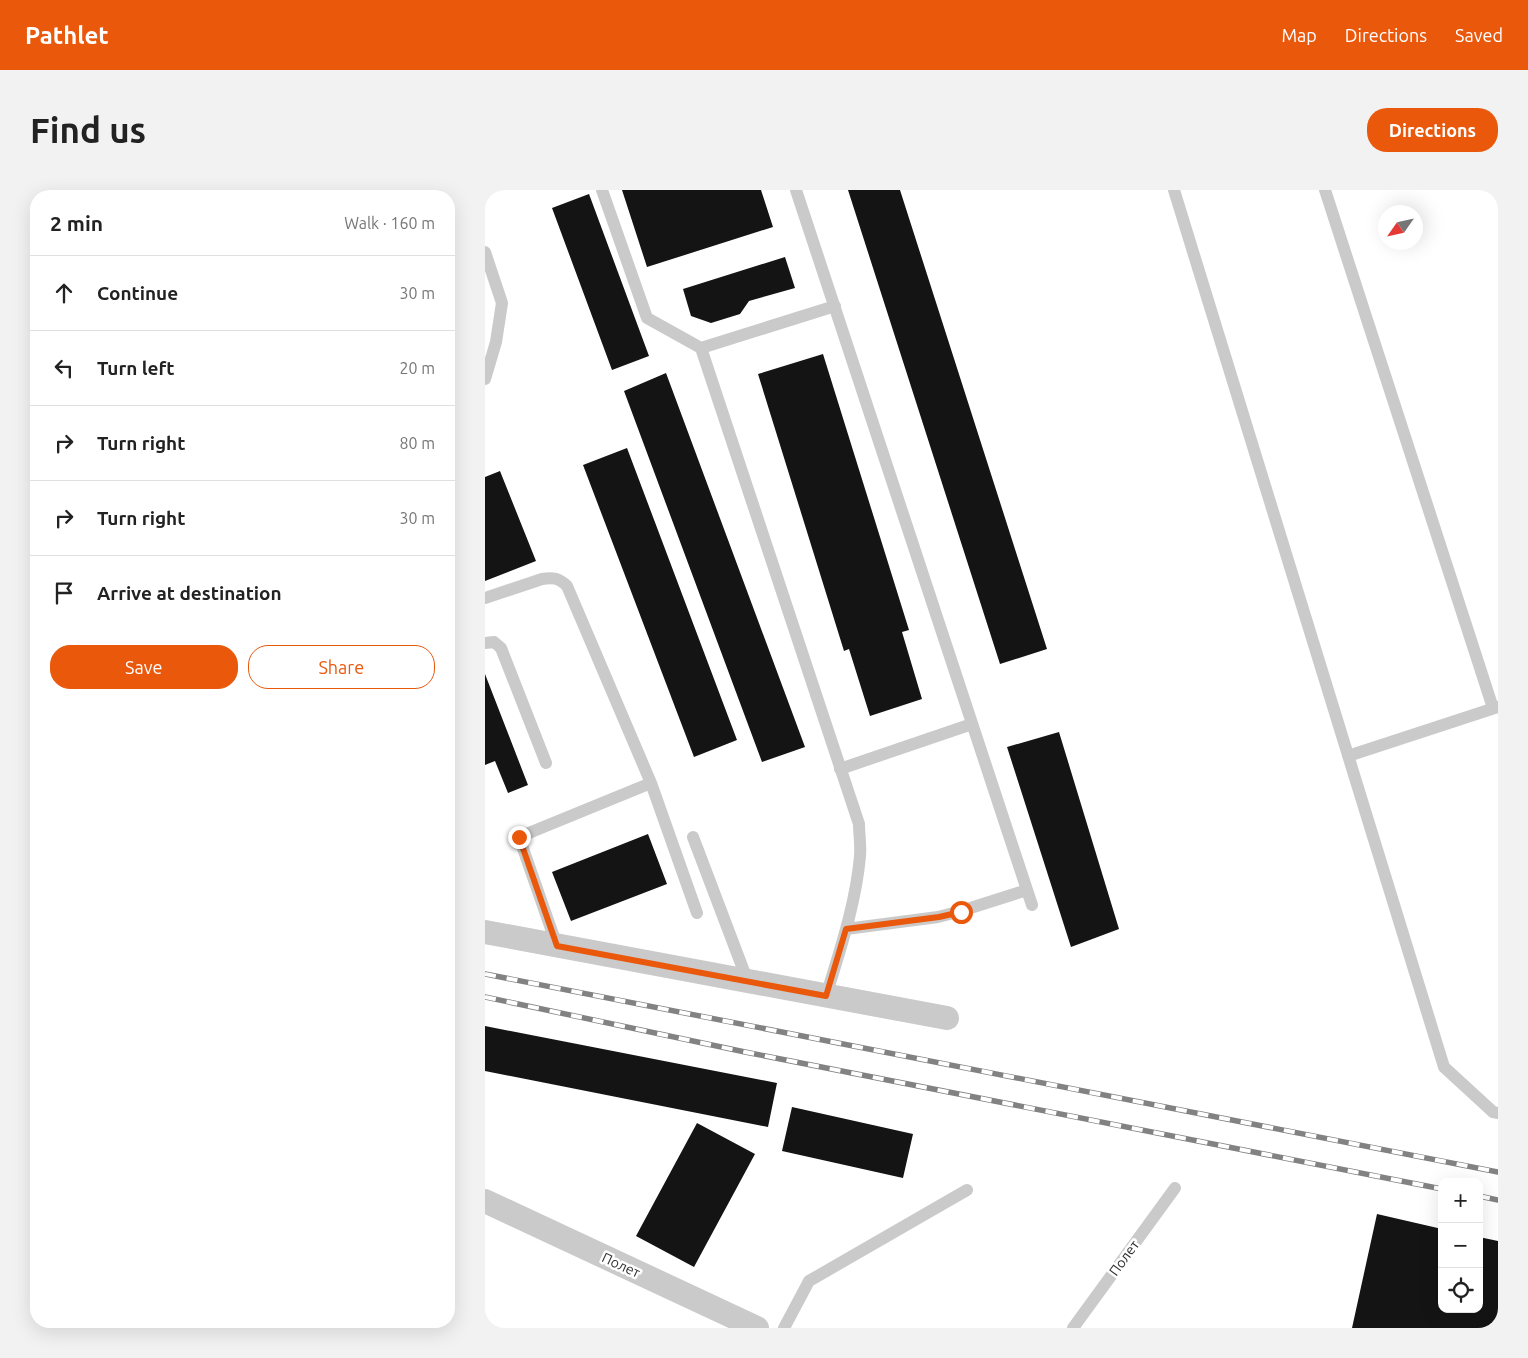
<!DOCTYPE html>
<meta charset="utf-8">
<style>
:root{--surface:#fff;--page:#f2f2f2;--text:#222;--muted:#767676;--line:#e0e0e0;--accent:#ea580c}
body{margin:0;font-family:Ubuntu,sans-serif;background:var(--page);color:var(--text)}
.controls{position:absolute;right:15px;bottom:15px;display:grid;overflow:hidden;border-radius:10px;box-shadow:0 5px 20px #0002}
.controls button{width:45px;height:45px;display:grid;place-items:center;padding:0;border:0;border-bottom:1px solid var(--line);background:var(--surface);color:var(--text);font:25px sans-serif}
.compass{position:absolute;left:893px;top:15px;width:45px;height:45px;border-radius:50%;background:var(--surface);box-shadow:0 5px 20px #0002;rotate:236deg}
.stop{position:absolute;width:15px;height:15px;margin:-11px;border:4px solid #ea580c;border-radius:50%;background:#fff}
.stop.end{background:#ea580c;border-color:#fff;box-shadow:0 1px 5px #0008}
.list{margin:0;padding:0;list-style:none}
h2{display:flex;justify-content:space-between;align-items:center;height:65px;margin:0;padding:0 20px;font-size:21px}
h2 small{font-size:16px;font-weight:400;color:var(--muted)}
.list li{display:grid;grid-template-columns:32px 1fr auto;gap:15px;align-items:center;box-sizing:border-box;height:75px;padding:0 20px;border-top:1px solid var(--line)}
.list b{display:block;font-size:19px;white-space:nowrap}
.list em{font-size:16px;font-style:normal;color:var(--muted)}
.actions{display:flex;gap:10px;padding:15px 20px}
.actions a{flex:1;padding:11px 0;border:1px solid var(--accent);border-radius:20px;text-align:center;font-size:18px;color:var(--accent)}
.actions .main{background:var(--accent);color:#fff}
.icon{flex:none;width:28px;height:28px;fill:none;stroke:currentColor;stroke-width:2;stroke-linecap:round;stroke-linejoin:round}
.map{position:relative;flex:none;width:1013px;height:1138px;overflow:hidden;border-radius:20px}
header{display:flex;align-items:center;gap:30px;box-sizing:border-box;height:70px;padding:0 25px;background:var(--accent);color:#fff}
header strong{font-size:24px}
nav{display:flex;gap:28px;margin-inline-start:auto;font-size:18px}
.intro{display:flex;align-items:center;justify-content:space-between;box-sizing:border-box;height:120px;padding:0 30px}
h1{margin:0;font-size:35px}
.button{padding:12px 22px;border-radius:20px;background:var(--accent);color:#fff;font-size:18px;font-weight:700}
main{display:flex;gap:30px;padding:0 30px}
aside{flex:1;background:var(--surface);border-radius:20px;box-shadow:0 5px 20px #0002}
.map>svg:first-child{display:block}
.building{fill:#141414}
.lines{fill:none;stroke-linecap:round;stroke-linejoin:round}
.lane{stroke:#cacaca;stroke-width:12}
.street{stroke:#cacaca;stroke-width:24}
.rail-casing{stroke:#828282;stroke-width:5.5}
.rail{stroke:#fff;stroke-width:4;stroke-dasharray:11;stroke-linecap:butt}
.route{stroke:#ea580c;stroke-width:6}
.labels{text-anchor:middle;stroke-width:5;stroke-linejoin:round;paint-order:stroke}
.street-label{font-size:14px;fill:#2d2d2d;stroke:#fff}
</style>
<header>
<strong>Pathlet</strong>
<nav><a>Map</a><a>Directions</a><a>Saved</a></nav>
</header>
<div class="intro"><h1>Find us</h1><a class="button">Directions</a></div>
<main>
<aside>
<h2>2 min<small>Walk · 160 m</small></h2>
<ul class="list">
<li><svg class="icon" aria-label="ahead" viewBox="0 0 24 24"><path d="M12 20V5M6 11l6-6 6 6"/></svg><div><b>Continue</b></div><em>30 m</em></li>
<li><svg class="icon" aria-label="left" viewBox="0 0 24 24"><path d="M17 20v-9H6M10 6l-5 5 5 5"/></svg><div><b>Turn left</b></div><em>20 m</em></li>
<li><svg class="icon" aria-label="right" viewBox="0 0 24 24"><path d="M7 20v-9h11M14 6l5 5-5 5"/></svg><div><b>Turn right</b></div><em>80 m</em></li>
<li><svg class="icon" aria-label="right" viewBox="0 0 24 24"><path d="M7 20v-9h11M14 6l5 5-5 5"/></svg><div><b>Turn right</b></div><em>30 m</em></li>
<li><svg class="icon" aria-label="arrive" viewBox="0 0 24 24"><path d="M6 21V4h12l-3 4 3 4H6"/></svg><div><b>Arrive at destination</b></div></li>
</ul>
<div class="actions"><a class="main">Save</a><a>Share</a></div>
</aside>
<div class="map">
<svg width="1013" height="1138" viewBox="0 0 1013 1138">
<rect width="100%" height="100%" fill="#fff"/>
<path class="building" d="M137 0H276L288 37 162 77Z
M363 0H415L562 459 515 474Z
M104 4 164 166 127 180 67 18Z
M300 67 310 98 264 111 255 124 226 133 206 126 198 99Z
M338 164 424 440 417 442 437 509 385 526 364 459 359 461 273 184Z
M181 183 320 557 277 572 139 201Z
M142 258 252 550 209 567 98 275Z
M15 281 51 371 0 391V287Z
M0 484 43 595 23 603 10 571 0 575Z
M574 542 634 739 586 757 522 557Z
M163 644 182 694 86 731 67 682Z
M0 836 292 893 283 937 0 881Z
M307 917 428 944 418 988 297 961Z
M212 933 270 964 209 1077 151 1046Z
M892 1024 957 1039V1119H994V1047L1013 1051V1138H867Z"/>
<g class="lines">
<path class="lane" d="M117 0 162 128 216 158 350 116
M311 0 547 715
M689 0 959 877 1008 922 1013 923
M840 0 1008 518
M0 62 17 113 11 152 0 189
M216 158 374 634C374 644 376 655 375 666 371 713 355 760 341 806
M0 408 57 389C68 387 74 388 82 396L166 593
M0 453 9 452 16 458 61 573
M863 566 1013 517
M355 579 487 534
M208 647 263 792
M361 739 453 727 476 721 542 700
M72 756 34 647 166 593 212 723
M299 1138 324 1091 482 1000
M588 1138 690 998"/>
<path class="street" d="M0 742 462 828
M0 1011 272 1138"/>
<defs>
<path id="rail" d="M0 784 1013 982
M0 807 260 862 957 999
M994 1006 1013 1010"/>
</defs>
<use href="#rail" class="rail-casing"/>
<use href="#rail" class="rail"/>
</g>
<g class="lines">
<path class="route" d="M34 647 72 756 341 806 361 739 454 727 476 722"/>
</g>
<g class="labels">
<g class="street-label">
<text transform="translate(639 1068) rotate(-54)" y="5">Полет</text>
<text transform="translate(136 1075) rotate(25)" y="5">Полет</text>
</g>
</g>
</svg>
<div class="controls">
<button>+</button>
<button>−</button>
<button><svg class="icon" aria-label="locate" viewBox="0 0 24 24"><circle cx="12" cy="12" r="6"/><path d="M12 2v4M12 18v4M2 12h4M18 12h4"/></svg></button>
</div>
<svg class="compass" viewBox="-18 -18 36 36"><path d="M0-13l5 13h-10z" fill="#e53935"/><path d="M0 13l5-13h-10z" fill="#767676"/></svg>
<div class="stop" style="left:476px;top:722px"></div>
<div class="stop end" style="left:34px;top:647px"></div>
</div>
</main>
